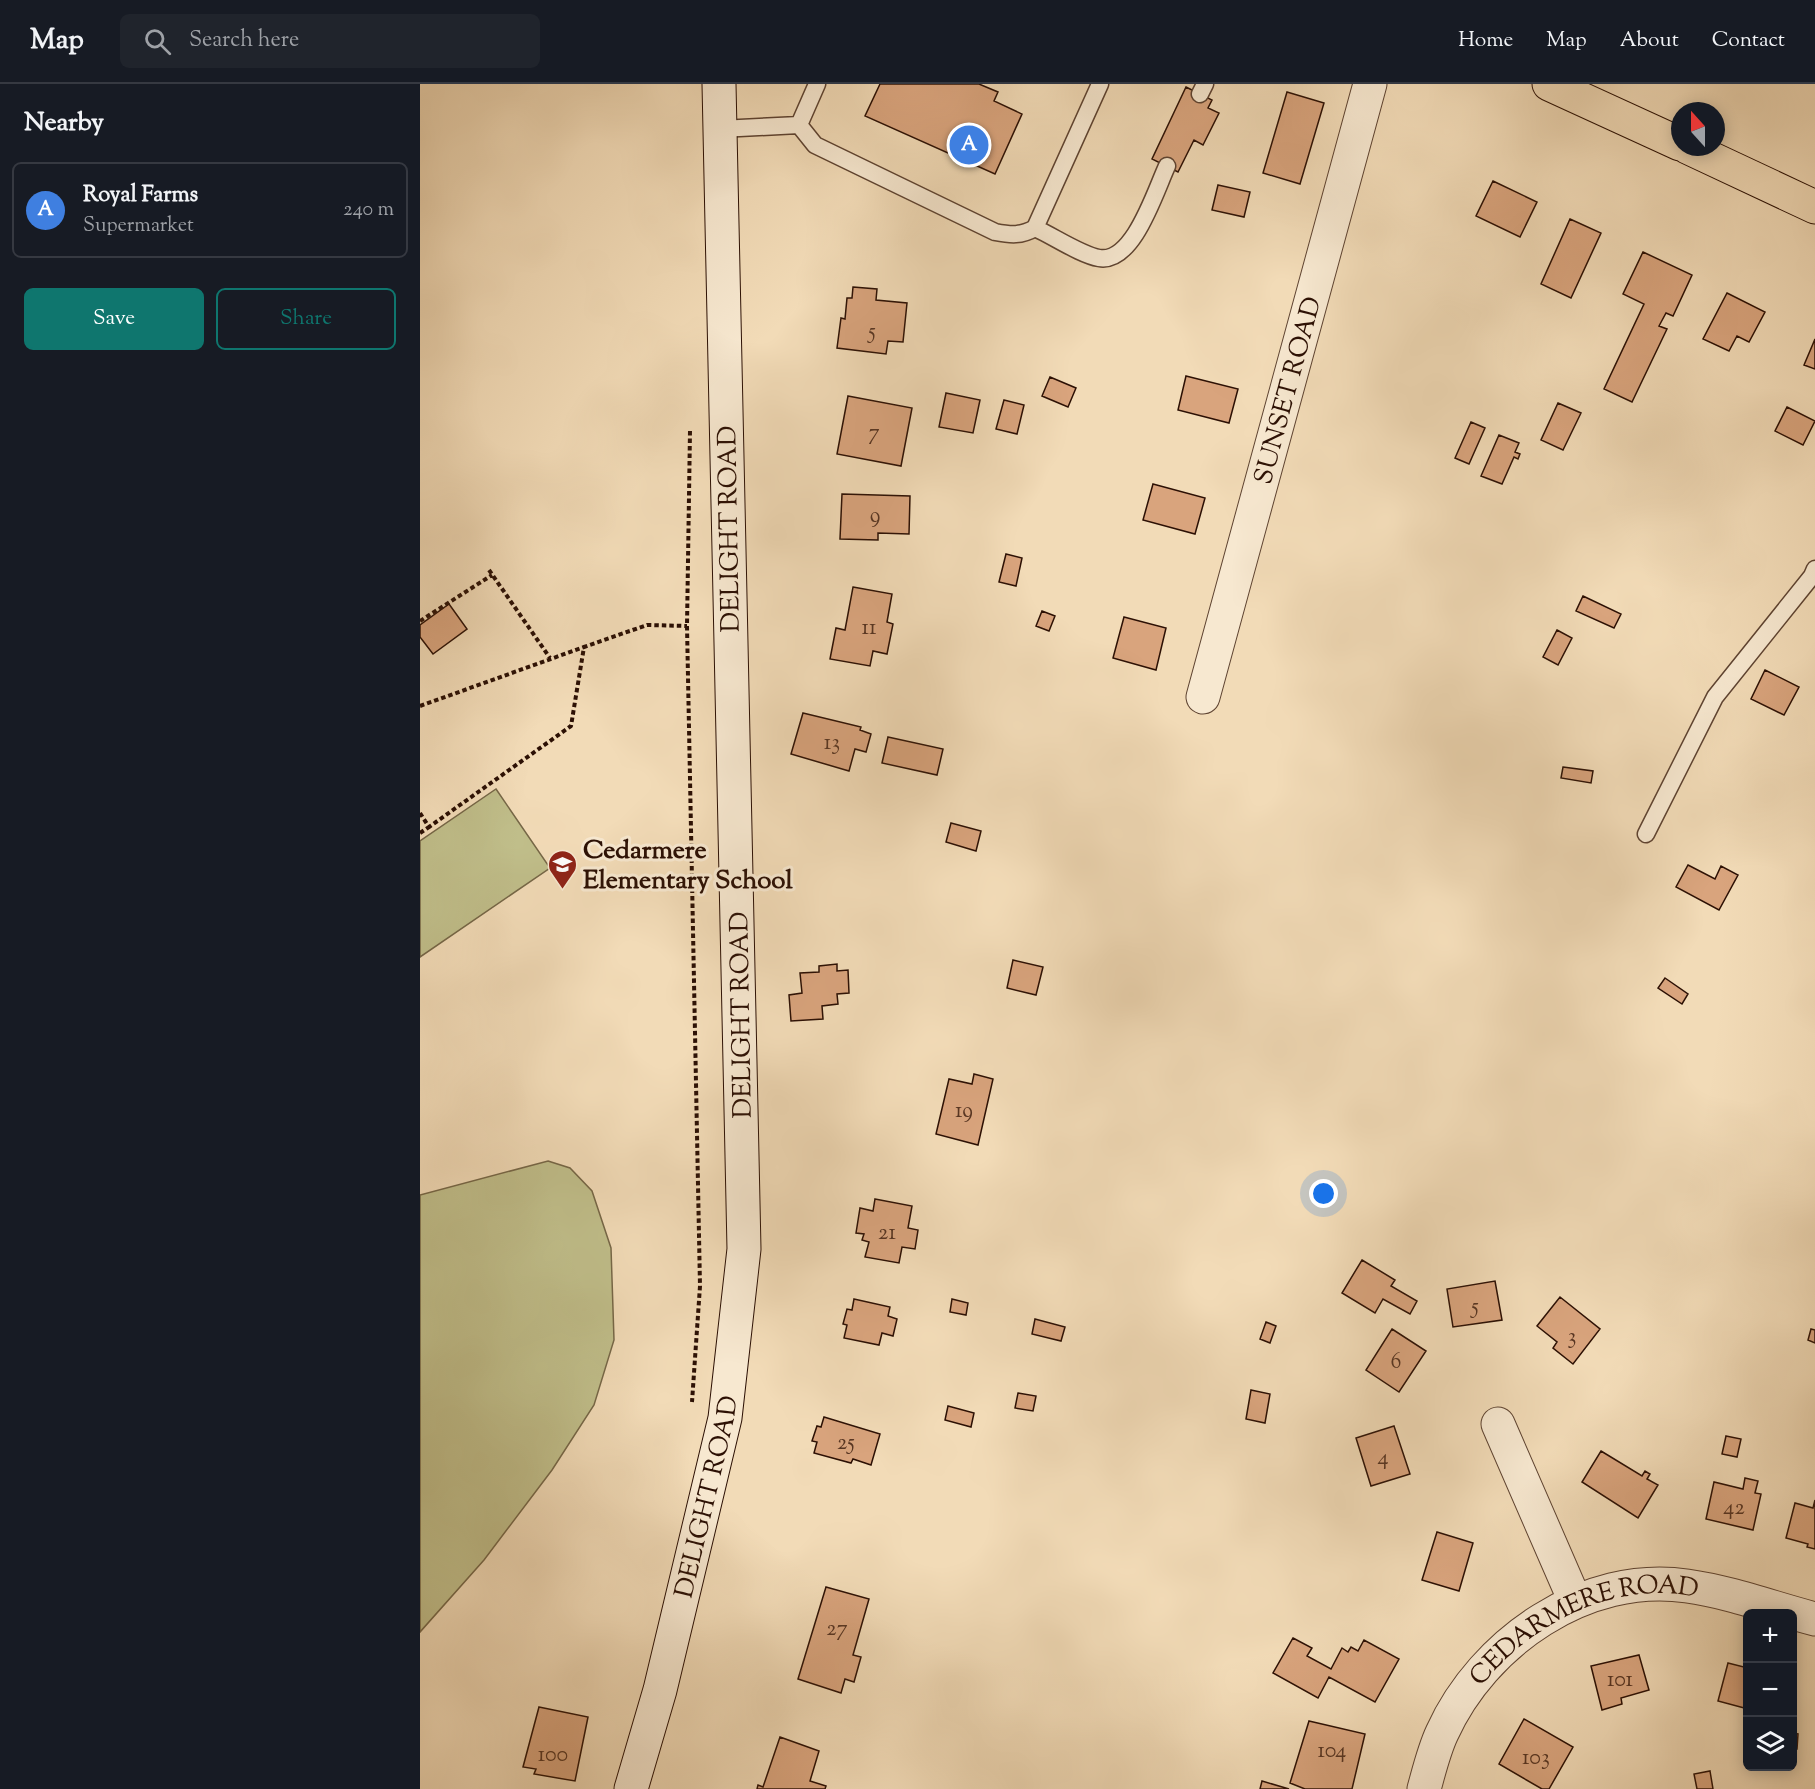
<!DOCTYPE html>
<meta charset="utf-8">
<style>
:root{--surface:#171b24;--page:#20242c;--text:#f1f3f6;--muted:#9ea1a6;--line:#363941;--accent:#0f766e}
body{margin:0;font-family:"Sorts Mill Goudy",serif;background:var(--page);color:var(--text)}
.controls{position:absolute;right:18px;bottom:18px;display:grid;overflow:hidden;border-radius:9px;box-shadow:0 3px 15px #0003}
.controls button{width:54px;height:54px;display:grid;place-items:center;padding:0;border:0;border-bottom:2px solid var(--line);background:var(--surface);color:var(--text);font:30px sans-serif}
.compass{position:absolute;left:1251px;top:18px;width:54px;height:54px;border-radius:50%;background:var(--surface);box-shadow:0 3px 15px #0003;rotate:339deg}
.you{position:absolute;left:904px;top:1110px;width:21px;height:21px;margin:-15px;border:4px solid #fff;border-radius:50%;background:#1a73e8;box-shadow:0 0 0 9px #1a73e833}
.badge{display:grid;place-items:center;width:39px;height:39px;border-radius:50%;background:var(--accent);color:#fff;font-size:20px;font-weight:700}
.pin{position:absolute;translate:-50% -50%;border:3px solid #fff;box-shadow:0 2px 6px #0006}
.list{margin:0;padding:0;list-style:none}
h2{display:flex;justify-content:space-between;align-items:center;height:78px;margin:0;padding:0 24px;font-size:26px}
h2 small{font-size:20px;font-weight:400;color:var(--muted)}
.list li{display:grid;grid-template-columns:39px 1fr auto;gap:18px;align-items:center;box-sizing:border-box;height:96px;margin:0 12px 12px;padding:0 12px;border:2px solid var(--line);border-radius:9px}
.list b{display:block;font-size:22px;white-space:nowrap}
.list p{margin:0;font-size:20px;white-space:nowrap;color:var(--muted)}
.list em{font-size:20px;font-style:normal;color:var(--muted)}
.actions{display:flex;gap:12px;padding:18px 24px}
.actions a{flex:1;padding:14px 0;border:2px solid var(--accent);border-radius:9px;text-align:center;font-size:21px;color:var(--accent)}
.actions .main{background:var(--accent);color:#fff}
.icon{flex:none;width:33px;height:33px;fill:none;stroke:currentColor;stroke-width:2;stroke-linecap:round;stroke-linejoin:round}
.map{position:relative;flex:none;width:1395px;height:1705px;overflow:hidden}
header{display:flex;align-items:center;gap:36px;box-sizing:border-box;height:84px;padding:0 30px;background:var(--surface);border-bottom:2px solid var(--line)}
header strong{font-size:28px}
nav{display:flex;gap:33px;margin-inline-start:auto;font-size:21px}
.search{width:420px;height:54px;background:var(--page);display:flex;align-items:center;gap:15px;box-sizing:border-box;padding:0 21px;border-radius:9px;color:var(--muted);font-size:22px}
main{display:flex}
aside{flex:1;background:var(--surface)}
.map>svg:first-child{display:block}
.green{fill:#c0be8a;stroke:#766747;stroke-width:1.5}
.building{fill:#d9a47d;stroke:#2c1004;stroke-width:1.5}
.lines{fill:none;stroke-linecap:round;stroke-linejoin:round}
.lane-casing{stroke:#5e4331;stroke-width:19}
.street-casing{stroke:#5e4331;stroke-width:35}
.secondary-casing{stroke:#2c1004;stroke-width:35}
.primary-casing{stroke:#2c1004;stroke-width:35}
.path{stroke:#2c1004;stroke-width:4;stroke-dasharray:4.5 3;stroke-linecap:butt}
.lane{stroke:#f7e8d0;stroke-width:16}
.street{stroke:#f7e8d0;stroke-width:33}
.secondary{stroke:#f7e8d0;stroke-width:33}
.primary{stroke:#f2dbb7;stroke-width:33}
.labels{text-anchor:middle;stroke-width:6;stroke-linejoin:round;paint-order:stroke}
.number-label{font-size:22px;fill:#573522}
.street-label{font-size:26px;fill:#2c1004;stroke:#f7e8d0}
.poi-label{font-size:26px;font-weight:bold;fill:#2c1004;stroke:#f7e8d0;text-anchor:start}
</style>
<header>
<strong>Map</strong>
<div class="search"><svg class="icon" aria-label="search" viewBox="0 0 24 24"><circle cx="10" cy="10" r="6"/><path d="M15 15l6 6"/></svg>Search here</div>
<nav><a>Home</a><a>Map</a><a>About</a><a>Contact</a></nav>
</header>
<main>
<aside>
<h2>Nearby<small></small></h2>
<ul class="list">
<li><span class="badge" style="background:#3f7fe0">A</span><div><b>Royal Farms</b><p>Supermarket</p></div><em>240 m</em></li>
</ul>
<div class="actions"><a class="main">Save</a><a>Share</a></div>
</aside>
<div class="map">
<svg width="1395" height="1705" viewBox="0 0 1395 1705">
<rect width="100%" height="100%" fill="#f2dbb7"/>
<filter id="stains"><feTurbulence type="fractalNoise" baseFrequency=".00333" numOctaves="4"/><feColorMatrix values="0 0 0 0 .2 0 0 0 0 .09 0 0 0 0 .02 0 0 0 .5 -.17"/></filter>
<radialGradient id="worn" r=".72"><stop offset=".6" stop-color="#630" stop-opacity="0"/><stop offset="1" stop-color="#630" stop-opacity=".3"/></radialGradient>
<path class="green" d="M76 705 130 784 0 873V757Z
M128 1077 150 1084 172 1107 191 1164 194 1256 174 1321 132 1386 64 1476 0 1548V1111Z"/>
<path class="building" d="M460 0H559L578 8 574 17 602 30 575 90 445 32Z
M766 3 792 16 788 24 799 29 783 61 774 56 758 88 732 75Z
M867 8 904 19 880 100 843 89Z
M1073 97 1117 118 1100 153 1056 132Z
M798 101 830 108 824 133 792 126Z
M1150 135 1181 149 1151 214 1121 200Z
M1223 168 1272 191 1253 232 1246 229 1239 242 1247 245 1212 318 1184 305 1224 220 1203 210Z
M433 203 457 205 456 216 487 219 483 258 468 257 466 270 417 264 421 234 425 235 427 214H432Z
M1307 209 1345 228 1329 258 1317 252 1309 267 1283 255Z
M1395 255V285L1384 281Z
M766 292 818 305 809 339 758 326Z
M630 293 656 304 648 323 622 312Z
M526 309 560 316 553 349 519 343Z
M428 312 492 324 481 382 417 370Z
M584 316 604 321 597 350 576 345Z
M1138 319 1161 329 1143 366 1121 356Z
M1367 323 1395 337 1383 361 1355 347Z
M1051 338 1065 344 1049 380 1035 374Z
M1079 351 1099 359 1095 368 1100 370 1098 375 1094 373 1082 400 1061 392Z
M733 400 785 414 775 450 723 436Z
M422 410 490 412 489 450 458 449V456L420 455Z
M586 470 602 474 596 502 579 498Z
M433 503 472 510 467 538 473 540 467 570 453 567 450 582 410 575 416 544 425 546Z
M1163 512 1201 530 1194 544 1156 527Z
M29 520 47 545 13 570 0 553V541Z
M622 527 635 532 629 547 616 542Z
M704 533 746 544 736 586 693 574Z
M1137 546 1152 554 1138 581 1123 573Z
M1345 586 1379 603 1364 631 1331 615Z
M383 629 441 643 440 646 451 650 446 668 435 665 429 687 371 670Z
M468 653 523 665 517 691 462 679Z
M1143 683 1173 687 1171 699 1141 694Z
M531 739 561 747 556 767 526 758Z
M1268 781 1295 795 1301 782 1318 791 1299 826 1256 803Z
M593 876 623 883 616 911 587 904Z
M417 880V887L428 886 429 909 417 910 418 920 402 922 403 935 371 937 369 911 382 909 380 889 399 888V882Z
M1245 894 1268 910 1262 920 1238 904Z
M554 990 573 995 558 1061 516 1050 529 995 552 1000Z
M455 1115 492 1122 488 1144 498 1146 495 1165 482 1163 479 1179 445 1173 449 1158 442 1156 444 1150 436 1149 440 1124 453 1127Z
M942 1176 975 1196 971 1202 997 1217 990 1230 963 1215 955 1229 922 1209Z
M1075 1197 1082 1236 1033 1243 1027 1205Z
M1140 1213 1180 1245 1153 1280 1133 1264 1137 1258 1117 1242Z
M434 1215 470 1223 468 1232 477 1235 473 1252 462 1249 459 1261 424 1254 427 1241 423 1240 427 1225 432 1226Z
M532 1215 548 1219 546 1231 530 1228Z
M615 1235 645 1243 641 1257 612 1250Z
M846 1238 856 1242 850 1259 840 1255Z
M972 1245 1006 1267 979 1308 946 1286Z
M1391 1245 1395 1246V1259L1388 1256Z
M831 1306 850 1310 845 1339 826 1335Z
M598 1309 616 1312 613 1327 595 1324Z
M528 1322 554 1329 551 1343 525 1336Z
M404 1333 460 1350 451 1381 433 1375 431 1379 394 1369 397 1358 392 1357 397 1342 401 1343Z
M974 1342 990 1390 951 1402 936 1354Z
M1306 1352 1321 1355 1317 1373 1302 1370Z
M1181 1367 1222 1392 1225 1387 1230 1390 1227 1395 1238 1401 1218 1434 1162 1398Z
M1325 1394 1338 1397 1335 1409 1341 1410 1333 1446 1286 1435 1294 1398 1323 1405Z
M1395 1416V1465L1387 1463 1388 1460 1366 1454 1375 1419 1393 1424Z
M1017 1448 1053 1459 1039 1507 1002 1496Z
M406 1503 449 1515 433 1571 441 1573 434 1598 425 1595 421 1609 378 1595Z
M873 1554 892 1564 887 1572 911 1585 922 1564 928 1568 931 1563 938 1567 944 1556 979 1575 955 1618 909 1593 898 1614 853 1589Z
M1219 1571 1229 1606 1201 1614 1202 1620 1182 1626 1171 1582Z
M1308 1579 1328 1584V1625L1298 1617Z
M119 1623 168 1633 155 1697 114 1690 116 1685 103 1683Z
M1104 1635 1153 1663 1129 1705H1122L1079 1680Z
M889 1637 945 1650 932 1705H885L870 1699Z
M1372 1649 1378 1650 1377 1665H1372Z
M360 1653 399 1667 390 1697 406 1702 405 1705H337L338 1701 343 1703Z
M1290 1687 1293 1705H1277L1274 1690Z
M842 1697 869 1705H840Z"/>
<g class="lines">
<defs>
<path id="lane" d="M780 10 785 0
M379 41 395 61 575 148C591 151 601 152 615 144L680 0
M300 45 379 41 397 0
M615 144C633 152 661 171 679 174 713 180 735 108 747 82
M1226 750 1295 613 1392 492 1395 485"/>
<g id="street">
<path id="s1" d="M783 613 950 0"/>
<path d="M1078 1340 1155 1517"/>
<path id="s2" d="M1004 1705C1009 1687 1014 1666 1022 1649 1063 1558 1166 1487 1267 1502 1310 1508 1353 1524 1395 1535"/>
</g>
<g id="secondary">
<path id="s3" d="M211 1705 240 1606 305 1334 324 1165 299 0"/>
</g>
<path id="primary" d="M1129 0 1260 60
M1267 63 1395 123"/>
</defs>
<use href="#lane" class="lane-casing"/>
<use href="#street" class="street-casing"/>
<use href="#secondary" class="secondary-casing"/>
<use href="#primary" class="primary-casing"/>
<path class="path" d="M270 347 267 542 280 1202 272 1318
M69 486 130 574
M0 537 72 491
M0 622 164 563
M0 729 9 743 151 642 164 563 227 541 267 542
M0 749 9 743"/>
<use href="#lane" class="lane"/>
<use href="#street" class="street"/>
<use href="#secondary" class="secondary"/>
<use href="#primary" class="primary"/>
</g>
<defs>
<symbol id="school-pin" viewBox="-11 -11 22 30"><path d="M0 17L-7.5 6A9.5 9.5 0 1 1 7.5 6Z" fill="#8f2418" stroke="#f7e8d0"/><path d="M0-5L7-2L0 1L-7-2ZM-4 1L0 2.5L4 1V4Q0 6-4 4Z" fill="#fff"/></symbol>
</defs>
<g fill-rule="evenodd">
<use href="#school-pin" x="126" y="764" width="33" height="45"/>
</g>
<g class="labels">
<g class="number-label">
<text x="452" y="254">5</text>
<text x="454" y="355">7</text>
<text x="455" y="438">9</text>
<text x="449" y="550">11</text>
<text x="412" y="665">13</text>
<text x="544" y="1033">19</text>
<text x="467" y="1155">21</text>
<text x="1055" y="1229">5</text>
<text x="1152" y="1259">3</text>
<text x="976" y="1284">6</text>
<text x="426" y="1365">25</text>
<text x="963" y="1380">4</text>
<text x="1314" y="1430">42</text>
<text x="417" y="1551">27</text>
<text x="1200" y="1602">101</text>
<text x="912" y="1673">104</text>
<text x="133" y="1677">100</text>
<text x="1116" y="1680">103</text>
</g>
<g class="street-label">
<text dy="9" stroke="none"><textPath href="#s1" startOffset="318">SUNSET ROAD</textPath></text>
<text transform="translate(308 445) rotate(-91)" y="9">DELIGHT ROAD</text>
<text transform="translate(320 931) rotate(-91)" y="9">DELIGHT ROAD</text>
<text dy="9" stroke="none"><textPath href="#s3" startOffset="302">DELIGHT ROAD</textPath></text>
<text dy="9" stroke="none"><textPath href="#s2" startOffset="248">CEDARMERE ROAD</textPath></text>
</g>
<g class="poi-label">
<text x="163" y="774">Cedarmere<tspan x="163" dy="30">Elementary School</tspan></text>
</g>
</g>
<rect width="100%" height="100%" filter="url(#stains)"/>
<rect width="100%" height="100%" fill="url(#worn)"/>
</svg>
<div class="controls">
<button>+</button>
<button>−</button>
<button><svg class="icon" aria-label="layers" viewBox="0 0 24 24"><path d="M12 4l9 5-9 5-9-5zM3 14l9 5 9-5"/></svg></button>
</div>
<svg class="compass" viewBox="-18 -18 36 36"><path d="M0-13l5 13h-10z" fill="#e53935"/><path d="M0 13l5-13h-10z" fill="#9ea1a6"/></svg>
<div class="you"></div>
<div class="pin badge" style="left:549px;top:61px;background:#3f7fe0">A</div>
</div>
</main>
